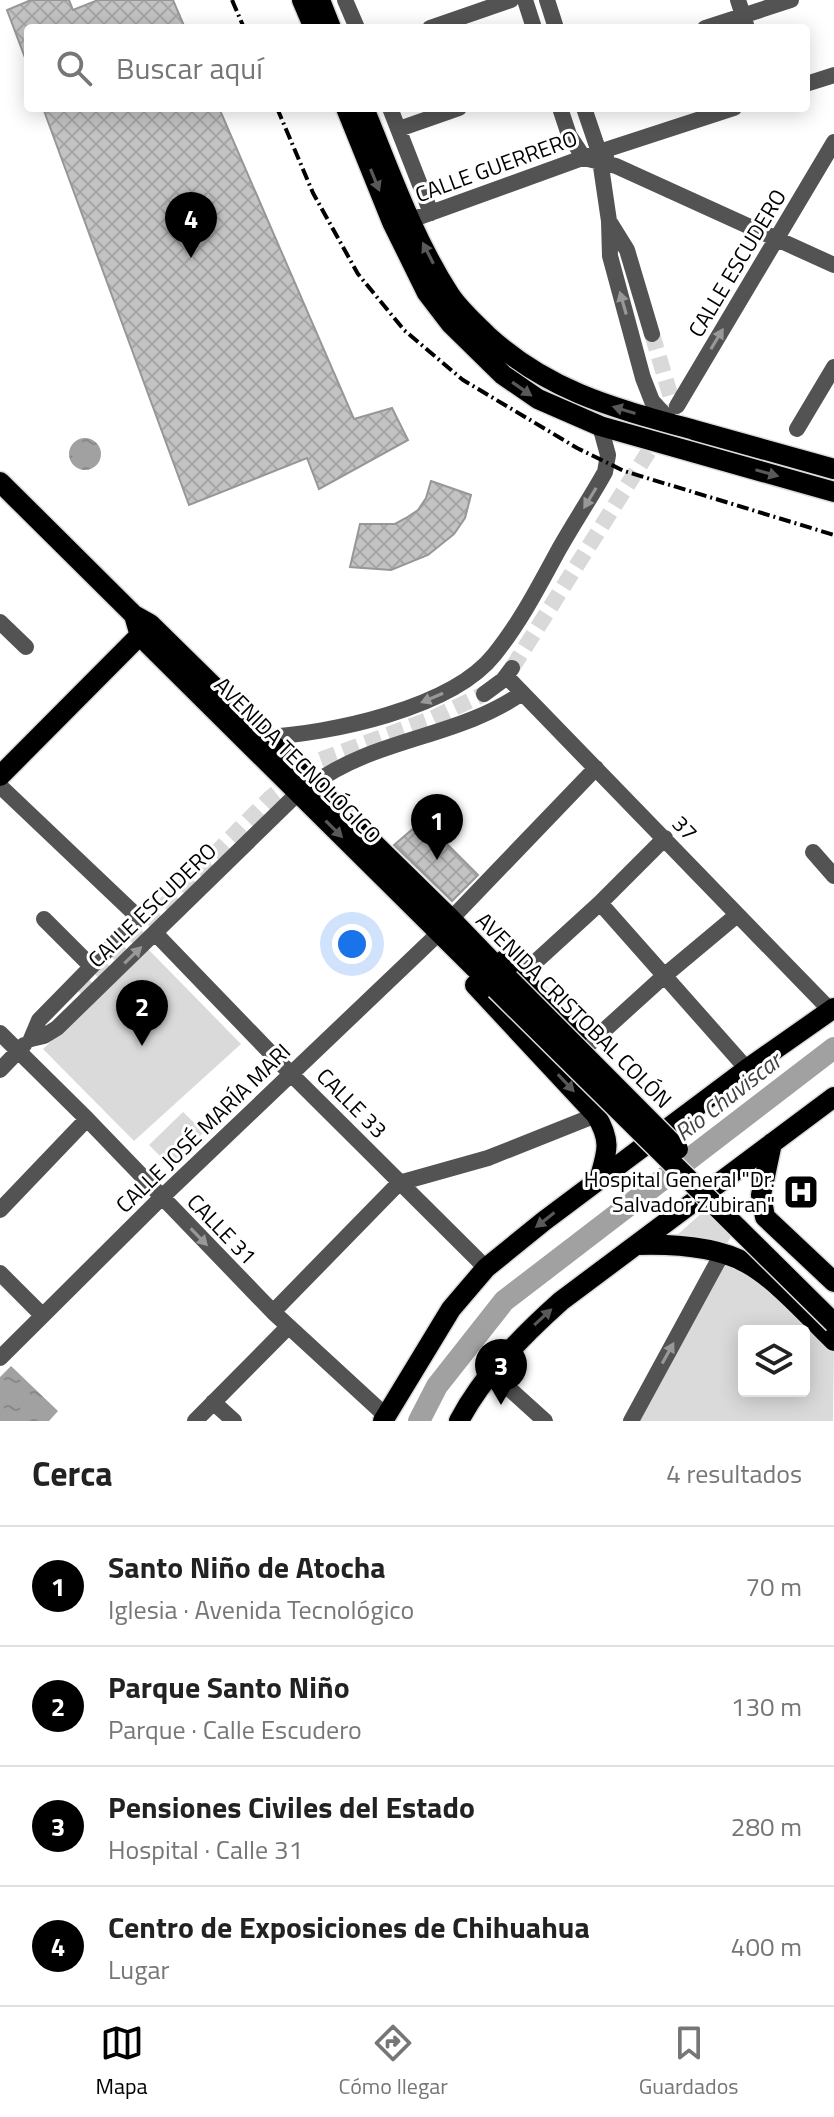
<!DOCTYPE html>
<html lang="es">
<meta charset="utf-8">
<style>
:root{--surface:#fff;--page:#f6f6f6;--text:#222;--muted:#767676;--line:#e0e0e0;--accent:#000}
body{margin:0;font-family:"Titillium Web",sans-serif;background:var(--page);color:var(--text)}
.controls{position:absolute;right:24px;bottom:24px;display:grid;overflow:hidden;border-radius:8px;box-shadow:0 4px 20px #0003}
.controls button{width:72px;height:72px;display:grid;place-items:center;padding:0;border:0;border-bottom:2px solid var(--line);background:var(--surface);color:var(--text);font:40px sans-serif}
.you{position:absolute;left:352px;top:944px;width:28px;height:28px;margin:-20px;border:6px solid #fff;border-radius:50%;background:#1a73e8;box-shadow:0 0 0 12px #1a73e833}
.badge{display:grid;place-items:center;width:52px;height:52px;border-radius:50%;background:var(--accent);color:#fff;font-size:26px;font-weight:700}
.pin{position:absolute;translate:-50% -66px;filter:drop-shadow(0 2px 4px #0008)}
.pin::after{content:'';position:absolute;top:42px;width:28px;height:24px;background:inherit;clip-path:polygon(0 0,100% 0,50% 100%)}
.list{margin:0;padding:0;list-style:none}
h2{display:flex;justify-content:space-between;align-items:center;height:104px;margin:0;padding:0 32px;font-size:34px}
h2 small{font-size:26px;font-weight:400;color:var(--muted)}
.list li{display:grid;grid-template-columns:52px 1fr auto;gap:24px;align-items:center;box-sizing:border-box;height:120px;padding:0 32px;border-top:2px solid var(--line)}
.list b{display:block;font-size:30px;white-space:nowrap}
.list p{margin:0;font-size:26px;white-space:nowrap;color:var(--muted)}
.list em{font-size:26px;font-style:normal;color:var(--muted)}
.icon{flex:none;width:44px;height:44px;fill:none;stroke:currentColor;stroke-width:2;stroke-linecap:round;stroke-linejoin:round}
.map{position:relative;flex:none;width:834px;height:1421px;overflow:hidden}
.search{position:absolute;background:var(--surface);box-shadow:0 4px 20px #0003;left:24px;right:24px;top:24px;height:88px;display:flex;align-items:center;gap:20px;box-sizing:border-box;padding:0 28px;border-radius:8px;color:var(--muted);font-size:30px}
.sheet{height:584px;background:var(--surface)}
nav{display:flex;justify-content:space-around;align-items:center;box-sizing:border-box;height:112px;border-top:2px solid var(--line);background:var(--surface);font-size:22px;color:var(--muted)}
nav a{display:grid;justify-items:center;gap:4px}
nav .on{color:var(--accent)}
.map>svg:first-child{display:block}
.green{fill:#dadada;fill-rule:evenodd}
.water{fill:url(#water-ripples)}
.lines{fill:none;stroke-linecap:round;stroke-linejoin:round}
.river{stroke:#a1a1a1;stroke-width:22}
.building{fill:url(#building-cross-hatch);stroke:#979797;stroke-width:2}
.minor-tunnel{stroke:#d9d9d9;stroke-width:16;stroke-dasharray:16 8;stroke-linecap:butt}
.major-casing{stroke:#dbdbdb;stroke-width:23}
.minor{stroke:#535353;stroke-width:16}
.major{stroke:#000;stroke-width:20}
.rail{stroke:#000;stroke-width:4;stroke-dasharray:12 4 2 4;stroke-linecap:butt}
.major-bridge-casing{stroke:#dbdbdb;stroke-width:23;stroke-linecap:butt}
.major-bridge{stroke:#000;stroke-width:20}
.oneway{fill:#595959}
.oneway2{fill:#989898}
.labels{text-anchor:middle;stroke-width:6;stroke-linejoin:round;paint-order:stroke}
.street-label{font-size:22px;fill:#000;stroke:#fff}
.poi-label{font-size:22px;fill:#000;stroke:#fff;text-anchor:end}
.water-label{font-size:24px;font-style:italic;fill:#424242;stroke:#fff}
</style>
<div class="map">
<svg width="834" height="1421" viewBox="0 0 834 1421">
<defs>
<pattern id="water-ripples" width="26" height="14" patternUnits="userSpaceOnUse" patternTransform="scale(2)"><rect width="26" height="14" fill="#a1a1a1"/><path d="M2 4q2-2 4 0t4 0M15 11q2-2 4 0t4 0" fill="none" stroke="#898989"/></pattern>
<pattern id="building-cross-hatch" width="8" height="8" patternUnits="userSpaceOnUse" patternTransform="scale(2)"><rect width="8" height="8" fill="#c3c3c3"/><path d="M0 0l8 8M0 8l8-8" fill="none" stroke="#a6a6a6"/></pattern>
</defs>
<rect width="100%" height="100%" fill="#fff"/>
<path class="green" d="M148 949 241 1044 134 1141 43 1049Z
M183 1112 204 1132 170 1166 149 1145Z
M704 1211 732 1235 726 1245 677 1235Z
M731 1253 834 1343 833 1421H636ZM744 1331H804V1391H744Z"/>
<path class="water" d="M69 454a16 16 0 1 1 32 0a16 16 0 1 1-32 0Z
M11 1366 58 1411 49 1421H0V1377Z"/>
<g class="lines">
<path class="river" d="M419 1421 437 1386 504 1301 834 1048"/>
</g>
<path class="building" d="M31 0H69L73 10 98 0H173L185 28H28L27 63 7 10Z
M43 108H219L354 419 392 408 408 440 319 489 307 458 189 505Z
M431 481 471 495 465 518 454 534 428 555 391 570 350 567 360 524H395L406 518 418 510 426 498Z
M423 820 478 875 452 901 394 845Z"/>
<g class="lines">
<path class="minor-tunnel" d="M652 334 675 411
M512 668 673 413
M79 992 270 798 315 762 433 718 484 694"/>
<defs>
<path id="major" d="M302 0 314 28
M320 0 331 28
M346 108 392 222 427 293 450 323 503 375 538 399 600 426 834 492
M364 108C390 171 413 238 450 295 460 310 474 322 487 335 549 392 615 408 694 430 740 443 787 456 834 469
M0 482 134 615 150 624 451 919 509 979
M134 615 140 636 496 989
M0 776 149 626
M504 960 578 1034
M475 985 596 1115C612 1142 607 1152 599 1180
M772 1143 761 1195 765 1217 834 1282
M637 1245C671 1244 716 1246 746 1263 776 1279 809 1317 834 1341
M383 1421 451 1309 486 1268 544 1221 747 1069 834 1008
M459 1421C483 1375 523 1335 561 1301L834 1097"/>
</defs>
<use href="#major" class="major-casing"/>
<path class="minor" d="M345 0 357 28
M525 0 534 28
M547 0 556 28
M738 0 747 28
M430 28 511 0
M705 28 791 0
M806 84 834 75
M390 108 431 213
M560 108 569 135 584 158 616 166 834 265
M584 108 599 152 606 157
M399 129 459 108
M599 153 609 221 610 256 643 378 652 401 673 424
M411 220 599 152 734 108
M609 221 627 250 652 334
M677 406 834 142
M797 429 834 367
M0 622 26 647
M506 676 831 1011
M484 694 503 680 512 668
M264 737C330 734 452 708 494 655 520 623 539 586 558 551 573 524 590 499 605 472L608 455 600 426
M312 785C374 738 458 738 522 693
M0 786 139 918 39 1020 31 1039
M813 852 834 876
M600 903 747 1069
M44 919 91 966
M451 919 596 768
M155 933 291 1074 486 1268
M520 976 600 903 665 838
M0 1033 87 1119 273 1312 386 1416
M31 1039 44 1036 57 1028 298 793
M588 1045 664 976 737 915
M0 1070 24 1045
M0 1210 87 1119
M0 1273 42 1315
M273 1312 399 1183 488 1158 596 1115
M0 1358 161 1198 439 933
M492 1373 545 1421
M213 1402 234 1421
M195 1421 288 1327
M631 1421 718 1261 725 1254"/>
<use href="#major" class="major"/>
<path class="rail" d="M232 0 244 28
M277 108 313 193 358 274 404 330 463 380 577 448 624 471 834 535"/>
<defs>
<path id="major-bridge" d="M509 979 678 1149
M496 989 834 1323"/>
</defs>
<use href="#major-bridge" class="major-bridge-casing"/>
<use href="#major-bridge" class="major-bridge"/>
</g>
<defs><path id="oneway-solid" d="M-6-.8H1V-3.2L6.5 0L1 3.2V.8H-6Z" transform="scale(2)"/></defs>
<g class="oneway">
<use href="#oneway-solid" transform="translate(375 180) rotate(68)"/>
<use href="#oneway-solid" transform="translate(428 253) rotate(-117)"/>
<use href="#oneway-solid" transform="translate(522 389) rotate(35)"/>
<use href="#oneway-solid" transform="translate(624 410) rotate(-163)"/>
<use href="#oneway-solid" transform="translate(767 473) rotate(16)"/>
<use href="#oneway-solid" transform="translate(334 829) rotate(45)"/>
<use href="#oneway-solid" transform="translate(566 1083) rotate(47)"/>
<use href="#oneway-solid" transform="translate(545 1220) rotate(142)"/>
<use href="#oneway-solid" transform="translate(543 1317) rotate(-43)"/>
</g>
<g class="oneway2">
<use href="#oneway-solid" transform="translate(623 303) rotate(-106)"/>
<use href="#oneway-solid" transform="translate(717 339) rotate(-59)"/>
<use href="#oneway-solid" transform="translate(590 498) rotate(121)"/>
<use href="#oneway-solid" transform="translate(432 698) rotate(157)"/>
<use href="#oneway-solid" transform="translate(133 955) rotate(-44)"/>
<use href="#oneway-solid" transform="translate(199 1237) rotate(46)"/>
<use href="#oneway-solid" transform="translate(668 1353) rotate(-61)"/>
</g>
<defs>
<symbol id="hospital-square" viewBox="-11 -11 22 22"><rect x="-9" y="-9" width="18" height="18" rx="4" fill="#000" stroke="#fff"/><path d="M-5-5h3v3.5h4V-5h3V5h-3V1.5h-4V5h-3Z" fill="#fff"/></symbol>
</defs>
<g fill-rule="evenodd">
<use href="#hospital-square" x="781" y="1172" width="40" height="40"/>
</g>
<g class="labels">
<g class="street-label">
<text transform="translate(496 166) rotate(-20)" y="8">CALLE GUERRERO</text>
<text transform="translate(737 263) rotate(-59)" y="8">CALLE ESCUDERO</text>
<text transform="translate(298 760) rotate(45)" y="8">AVENIDA TECNOLÓGICO</text>
<text transform="translate(685 828) rotate(46)" y="8">37</text>
<text transform="translate(152 905) rotate(-44)" y="8">CALLE ESCUDERO</text>
<text transform="translate(574 1010) rotate(45)" y="8">AVENIDA CRISTOBAL COLÓN</text>
<text transform="translate(352 1103) rotate(45)" y="8">CALLE 33</text>
<text transform="translate(203 1128) rotate(-44)" y="8">CALLE JOSÉ MARÍA MARI</text>
<text transform="translate(222 1229) rotate(46)" y="8">CALLE 31</text>
</g>
<g class="poi-label">
<text x="775" y="1187">Hospital General "Dr.<tspan x="775" dy="25">Salvador Zubiran"</tspan></text>
</g>
<g class="water-label">
<text transform="translate(728 1097) rotate(-38)" y="8">Rio Chuviscar</text>
</g>
</g>
</svg>
<div class="controls">
<button><svg class="icon" aria-label="layers" viewBox="0 0 24 24"><path d="M12 4l9 5-9 5-9-5zM3 14l9 5 9-5"/></svg></button>
</div>
<div class="you"></div>
<div class="pin badge" style="left:437px;top:860px">1</div>
<div class="pin badge" style="left:142px;top:1046px">2</div>
<div class="pin badge" style="left:501px;top:1405px">3</div>
<div class="pin badge" style="left:191px;top:258px">4</div>
<div class="search"><svg class="icon" aria-label="search" viewBox="0 0 24 24"><circle cx="10" cy="10" r="6"/><path d="M15 15l6 6"/></svg>Buscar aquí</div>
</div>
<section class="sheet">
<h2>Cerca<small>4 resultados</small></h2>
<ul class="list">
<li><span class="badge">1</span><div><b>Santo Niño de Atocha</b><p>Iglesia · Avenida Tecnológico</p></div><em>70 m</em></li>
<li><span class="badge">2</span><div><b>Parque Santo Niño</b><p>Parque · Calle Escudero</p></div><em>130 m</em></li>
<li><span class="badge">3</span><div><b>Pensiones Civiles del Estado</b><p>Hospital · Calle 31</p></div><em>280 m</em></li>
<li><span class="badge">4</span><div><b>Centro de Exposiciones de Chihuahua</b><p>Lugar</p></div><em>400 m</em></li>
</ul>
</section>
<nav>
<a class="on"><svg class="icon" aria-label="map" viewBox="0 0 24 24"><path d="M3 6l6-2 6 2 6-2v14l-6 2-6-2-6 2zM9 4v14M15 6v14"/></svg>Mapa</a>
<a><svg class="icon" aria-label="directions" viewBox="0 0 24 24"><path d="M12 3l9 9-9 9-9-9zM9 14v-3h6M13 9l2 2-2 2"/></svg>Cómo llegar</a>
<a><svg class="icon" aria-label="saved" viewBox="0 0 24 24"><path d="M7 4h10v16l-5-4-5 4z"/></svg>Guardados</a>
</nav>
